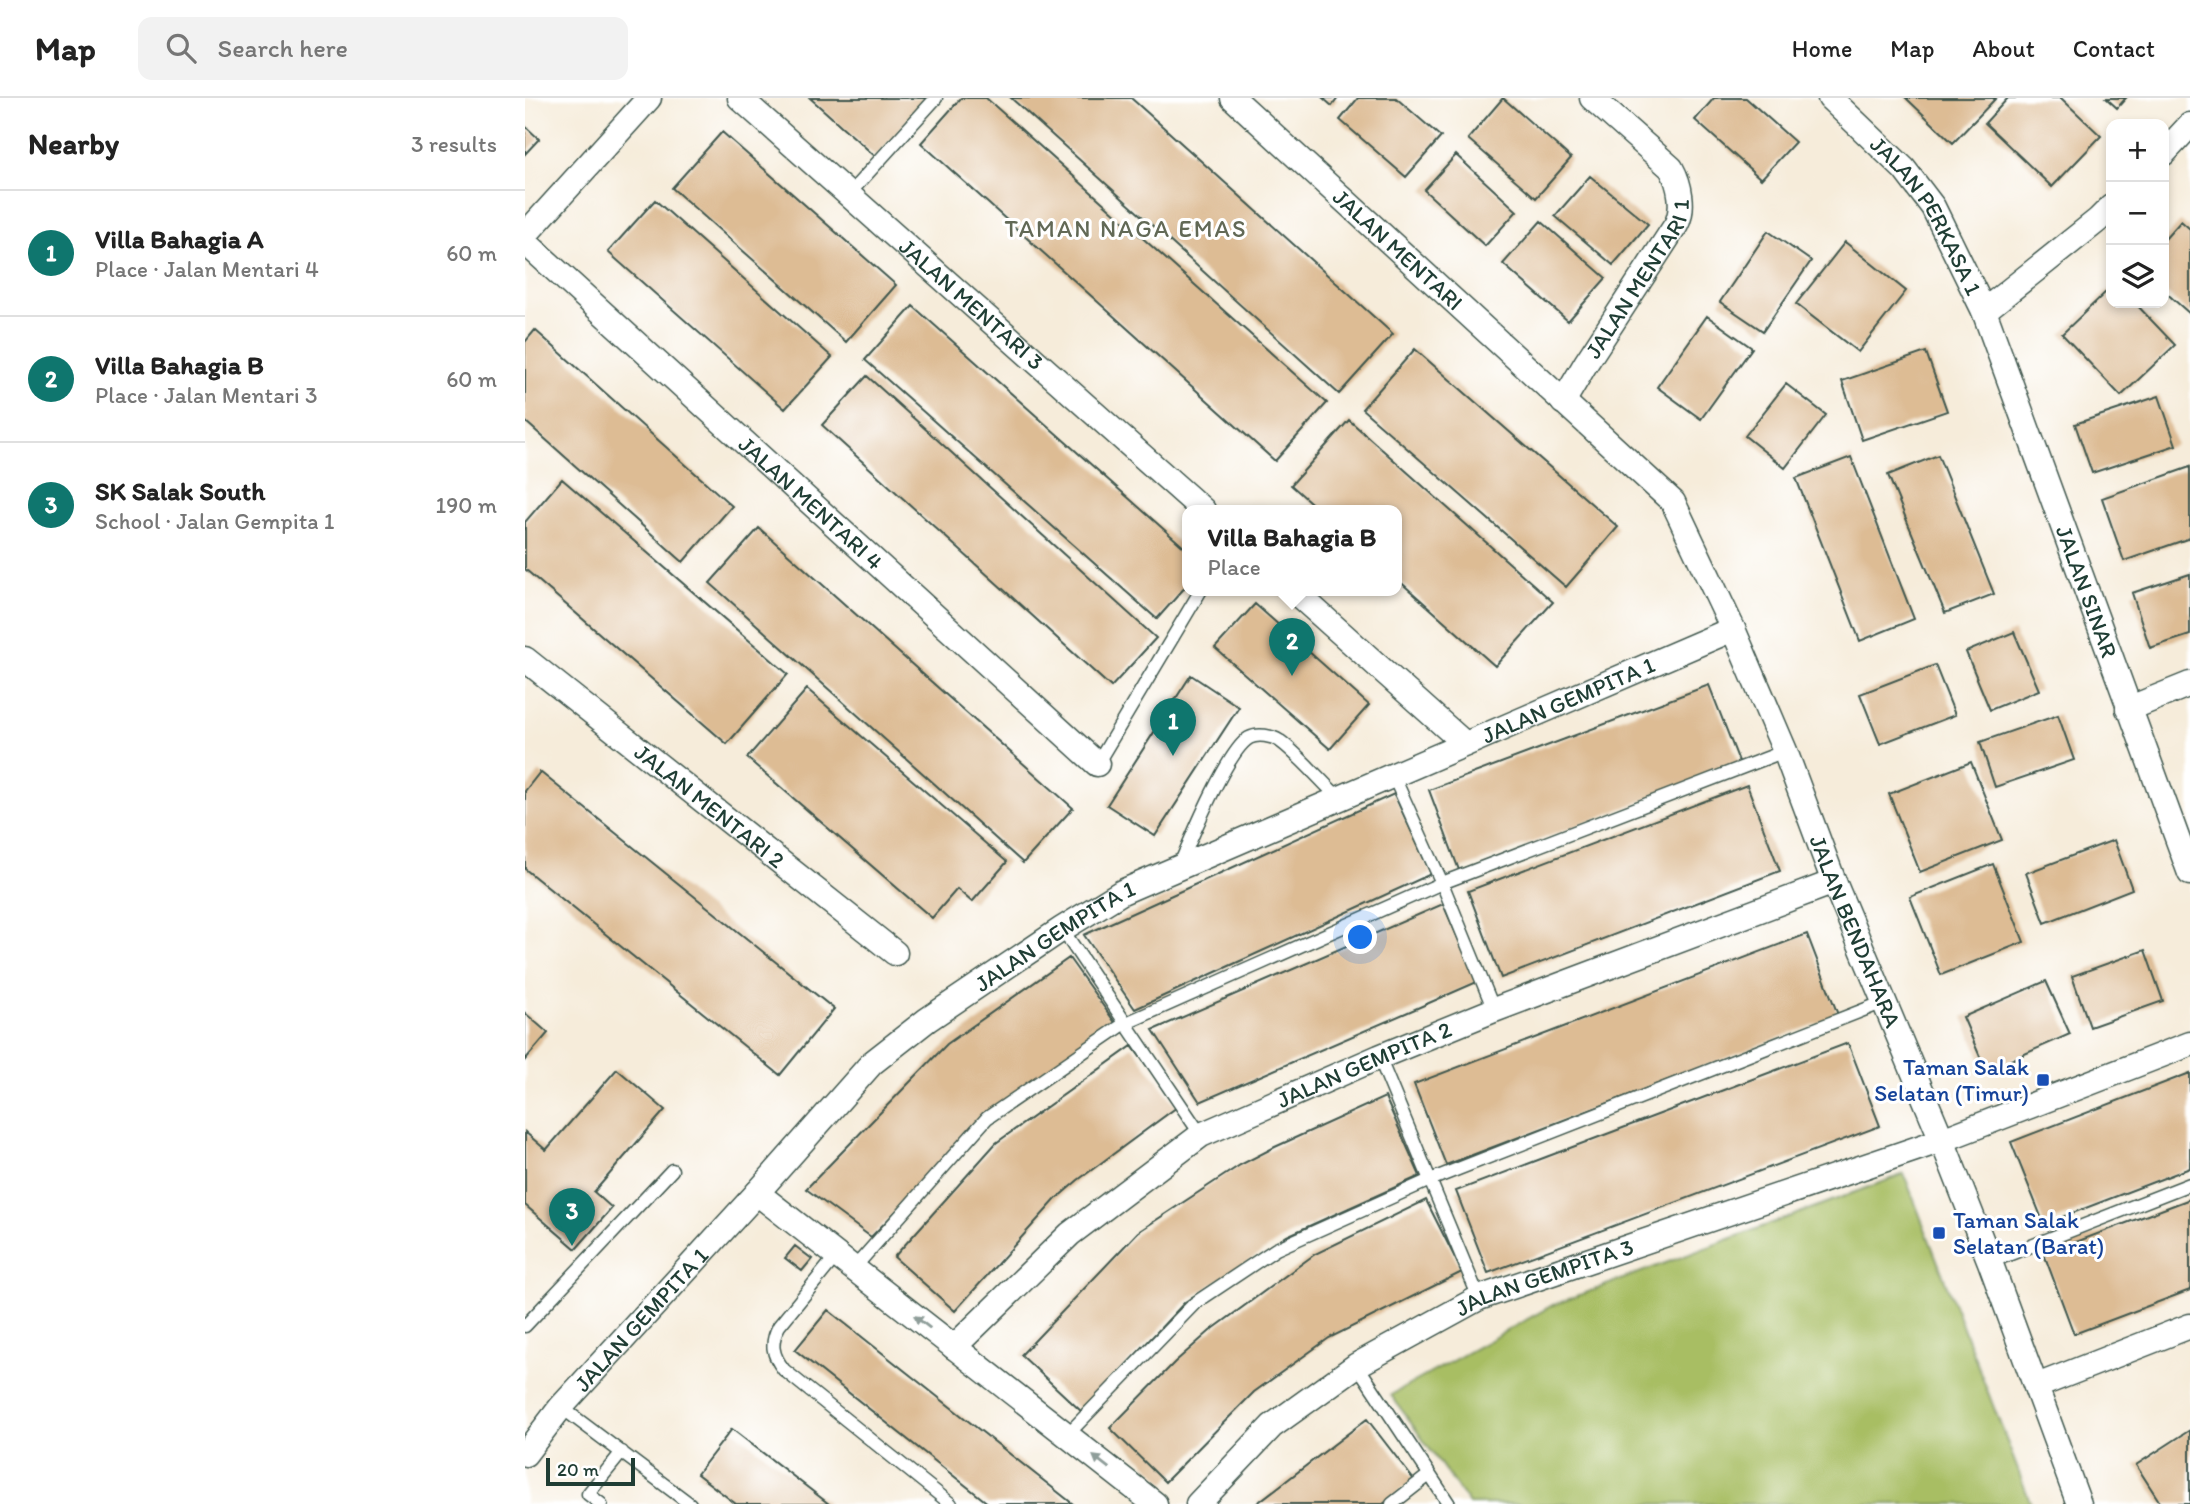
<!DOCTYPE html>
<meta charset="utf-8">
<style>
:root{--surface:#fff;--page:#f2f2f2;--text:#222;--muted:#767676;--line:#e0e0e0;--accent:#0f766e}
body{margin:0;font-family:Itim,sans-serif;background:var(--page);color:var(--text)}
.controls{position:absolute;right:21px;top:21px;display:grid;overflow:hidden;border-radius:14px;box-shadow:0 4px 10px #0003}
.controls button{width:63px;height:63px;display:grid;place-items:center;padding:0;border:0;border-bottom:2px solid var(--line);background:var(--surface);color:var(--text);font:35px sans-serif}
.scale{position:absolute;left:21px;bottom:18px;width:89px;box-sizing:border-box;padding-left:7px;border:4px solid #1f3d34;border-top:0;font-size:19px;line-height:24px;white-space:nowrap;color:#1f3d34;-webkit-text-stroke:5px #fff;paint-order:stroke}
.you{position:absolute;left:836px;top:840px;width:24px;height:24px;margin:-18px;border:5px solid #fff;border-radius:50%;background:#1a73e8;box-shadow:0 0 0 10px #1a73e833}
.badge{display:grid;place-items:center;width:46px;height:46px;border-radius:50%;background:var(--accent);color:#fff;font-size:23px;font-weight:700}
.pin{position:absolute;translate:-50% -58px;filter:drop-shadow(0 2px 4px #0008)}
.pin::after{content:'';position:absolute;top:37px;width:24px;height:21px;background:inherit;clip-path:polygon(0 0,100% 0,50% 100%)}
.popup{position:absolute;left:657px;top:407px;width:220px;height:91px;box-sizing:border-box;display:grid;place-content:center;border-radius:14px;background:var(--surface);filter:drop-shadow(0 2px 5px #0005);font-size:23px;white-space:nowrap;color:var(--muted)}
.popup b{font-size:26px;color:var(--text)}
.popup::after{content:'';position:absolute;left:50%;top:100%;margin-left:-14px;border:14px solid transparent;border-top-color:var(--surface)}
.list{margin:0;padding:0;list-style:none}
h2{display:flex;justify-content:space-between;align-items:center;height:91px;margin:0;padding:0 28px;font-size:30px}
h2 small{font-size:23px;font-weight:400;color:var(--muted)}
.list li{display:grid;grid-template-columns:46px 1fr auto;gap:21px;align-items:center;box-sizing:border-box;height:126px;padding:0 28px;border-top:2px solid var(--line)}
.list b{display:block;font-size:26px;white-space:nowrap}
.list p{margin:0;font-size:23px;white-space:nowrap;color:var(--muted)}
.list em{font-size:23px;font-style:normal;color:var(--muted)}
.icon{flex:none;width:38px;height:38px;fill:none;stroke:currentColor;stroke-width:2;stroke-linecap:round;stroke-linejoin:round}
.map{position:relative;flex:none;width:1665px;height:1406px;overflow:hidden}
header{display:flex;align-items:center;gap:42px;box-sizing:border-box;height:98px;padding:0 35px;background:var(--surface);border-bottom:2px solid var(--line)}
header strong{font-size:33px}
nav{display:flex;gap:38px;margin-inline-start:auto;font-size:24px}
.search{width:490px;height:63px;background:var(--page);display:flex;align-items:center;gap:18px;box-sizing:border-box;padding:0 24px;border-radius:14px;color:var(--muted);font-size:26px}
main{display:flex}
aside{flex:1;background:var(--surface)}
.map>svg:first-child{display:block}
.green{fill:#a8be63;stroke:#647e4c;stroke-width:2}
.building{fill:#ddbc94}
.lines{fill:none;stroke-linecap:round;stroke-linejoin:round}
.service-casing{stroke:#3f574d;stroke-width:15}
.minor-casing{stroke:#3f574d;stroke-width:27}
.service{stroke:#fff;stroke-width:12}
.minor{stroke:#fff;stroke-width:24}
.oneway{fill:#8f9e9a}
.transit-dot{fill:#1a4fb4;stroke:#fff;stroke-width:2.5}
.labels{text-anchor:middle;stroke-width:6;stroke-linejoin:round;paint-order:stroke}
.street-label{font-size:23px;fill:#1f3d34;stroke:#fff}
.transit-label{font-size:23px;fill:#164399;stroke:#fff;text-anchor:end}
.neighbourhood-label{font-size:24px;letter-spacing:2px;fill:#626956;stroke:#fff}
</style>
<header>
<strong>Map</strong>
<div class="search"><svg class="icon" aria-label="search" viewBox="0 0 24 24"><circle cx="10" cy="10" r="6"/><path d="M15 15l6 6"/></svg>Search here</div>
<nav><a>Home</a><a>Map</a><a>About</a><a>Contact</a></nav>
</header>
<main>
<aside>
<h2>Nearby<small>3 results</small></h2>
<ul class="list">
<li><span class="badge">1</span><div><b>Villa Bahagia A</b><p>Place · Jalan Mentari 4</p></div><em>60 m</em></li>
<li><span class="badge">2</span><div><b>Villa Bahagia B</b><p>Place · Jalan Mentari 3</p></div><em>60 m</em></li>
<li><span class="badge">3</span><div><b>SK Salak South</b><p>School · Jalan Gempita 1</p></div><em>190 m</em></li>
</ul>
</aside>
<div class="map">
<svg width="1665" height="1406" viewBox="0 0 1665 1406">
<rect width="100%" height="100%" fill="#fff"/>
<filter id="ink" filterUnits="userSpaceOnUse"><feTurbulence type="fractalNoise" baseFrequency=".0143" numOctaves="2"/><feDisplacementMap in="SourceGraphic" scale="14" xChannelSelector="R" yChannelSelector="G"/><feConvolveMatrix kernelMatrix="1 2 1 2 8 2 1 2 1" color-interpolation-filters="sRGB"/></filter>
<filter id="wash" filterUnits="userSpaceOnUse"><feTurbulence type="fractalNoise" baseFrequency=".00686" numOctaves="4" result="noise"/><feDisplacementMap in="SourceGraphic" scale="28" xChannelSelector="R" yChannelSelector="G"/><feGaussianBlur stdDeviation="1.57" result="paint"/><feColorMatrix in="noise" values="0 0 0 0 0 0 0 0 0 0 0 0 0 0 0 0 0 1.4 0 .05"/><feComposite in="paint" operator="in"/></filter>
<g filter="url(#wash)">
<rect width="100%" height="100%" fill="#f6ecda"/>
<path class="green" d="M1379 1076 1506 1406H944L866 1297 1028 1207Z"/>
<g id="blocks">
<path class="building" d="M285 0H403L351 59Z
M436 0H461L802 305 750 363 396 45Z
M486 0H606L868 236 814 296Z
M798 0H813L807 8Z
M833 0H871L916 39 881 79 815 22Z
M978 0 1046 60 1011 100 943 41Z
M1189 0H1221L1270 44 1236 81 1170 22Z
M1381 0H1471L1428 45Z
M1483 0H1536L1576 38 1527 89 1460 25Z
M1581 0H1601L1592 10Z
M0 28 14 41 0 56Z
M197 34 371 187 321 244 147 90Z
M931 57 992 113 960 148 899 92Z
M1065 78 1123 126 1088 167 1030 118Z
M130 102 307 259 260 311 83 154Z
M1016 123 1081 180 1043 223 978 166Z
M1656 123 1665 131V216L1639 193V142Z
M1243 133 1286 163 1238 233 1195 204Z
M1320 144 1381 193 1333 254 1271 206Z
M1586 189V205H1610L1650 247 1596 298 1537 236Z
M388 208 662 452V487L632 521 340 262Z
M1182 218 1227 250 1176 321 1132 289Z
M10 232 207 408 158 464 0 323V244Z
M890 251 1093 429 1041 489 837 311Z
M1401 254 1422 313 1337 342 1317 283Z
M342 278 631 540 586 589 297 327Z
M1261 286 1301 317 1260 370 1220 338Z
M1634 298 1651 347 1567 375 1550 326Z
M824 322 1028 504 970 568 872 481V412H794L766 387Z
M1413 357 1469 496 1420 515 1363 377Z
M1326 359 1389 521 1335 543 1271 380Z
M1665 369V440L1599 463 1577 400Z
M37 381 263 576 202 646 0 471V424Z
M234 430 548 710 498 765 185 485Z
M1665 476V537L1625 550 1607 495Z
M730 506 844 607 805 651 690 550Z
M1489 534 1514 592 1465 612 1441 554Z
M1410 567 1430 617 1355 646 1335 596Z
M666 577 714 609 630 738 582 707Z
M1184 587 1215 666 934 772 904 692Z
M282 591 482 764 447 804 432 791 407 820 222 660Z
M1533 617 1549 662 1470 689 1455 644Z
M1446 664 1477 742 1395 774 1364 696Z
M15 674 309 911 255 977 0 771V693Z
M1222 687 1255 773 976 880 943 793Z
M869 696 906 776 691 874 610 911 559 837Z
M1589 742 1607 791 1520 825 1501 775Z
M1468 766 1499 844 1416 877 1385 799Z
M918 806 952 884 897 908 675 1004 628 932Z
M1282 836 1313 917 921 1067 889 986Z
M1620 852 1638 903 1565 929 1547 878Z
M544 860 591 926 451 1031 346 1139 281 1091 422 946Z
M1521 883 1545 936 1461 973 1438 919Z
M0 915 23 935 0 962Z
M1323 945 1355 1028 963 1175 931 1093Z
M607 948 652 1009 553 1082 532 1100 430 1213 369 1159 471 1045Z
M92 971 140 1012 69 1094 87 1110 51 1151 0 1107V1034L21 1052Z
M1665 975V1070L1519 1126 1486 1044Z
M860 999 895 1078 762 1138 660 1204 557 1314 496 1257 613 1134 715 1067 750 1049Z
M1665 1101V1192L1549 1236 1519 1156Z
M901 1102 937 1174 804 1240 729 1294 640 1384 585 1330 650 1264 685 1233 790 1156Z
M270 1148 287 1161 277 1173 260 1160Z
M303 1212 548 1406H464L270 1252Z
M842 1321 889 1382 858 1406H731Z
M207 1331 304 1406H211L172 1376Z
M1665 1332V1406H1636L1611 1367Z"/>
</g>
</g>
<g filter="url(#ink)">
<use href="#blocks" fill-opacity="0" stroke="#3f574d" stroke-width="2"/>
<g class="lines">
<defs>
<path id="service" d="M323 97 411 0
M572 666 676 492
M868 677 917 785 969 912
M654 769C665 743 702 653 724 640 733 635 747 638 755 643 772 655 798 685 814 700
M537 831 676 1037
M854 959 954 1200
M312 1157 254 1228C245 1245 247 1257 259 1272L426 1406
M1465 1164 1665 1086
M329 1170 462 1020 599 926 917 785 1260 653
M0 1228 147 1072
M832 1267 924 1406
M36 1309 165 1406
M542 1337 670 1205 751 1151 905 1082 1359 904
M76 1406 63 1396 97 1354
M867 1406 904 1377"/>
<g id="minor">
<path id="s1" d="M215 0 678 412"/>
<path id="s2" d="M708 0 1148 404 1208 531 1260 653 1309 784 1417 1042 1465 1164 1554 1406"/>
<path id="s3" d="M1305 0 1379 71 1408 109 1459 213 1665 775"/>
<path d="M1639 55 1665 27"/>
<path d="M0 137 124 0"/>
<path id="s4" d="M0 144 572 666"/>
<path d="M1459 213 1573 122 1586 109"/>
<path id="s5" d="M1038 304 1061 265 1151 127C1160 110 1155 86 1146 70L1067 0"/>
<path d="M768 492 940 646"/>
<path id="s6" d="M0 561 370 855"/>
<path d="M1603 611 1665 586"/>
<path d="M232 1095 630 1406"/>
<path id="s7" d="M429 1249 545 1136 676 1037 854 959 969 912 1309 784"/>
<path d="M1512 1288 1665 1228"/>
<path id="s8" d="M0 1356 36 1309 232 1095 347 965 402 922 537 831 597 794 1208 531"/>
<path id="s9" d="M673 1406 747 1328 832 1267 954 1200 1417 1042 1665 946"/>
</g>
</defs>
<use href="#service" class="service-casing"/>
<use href="#minor" class="minor-casing"/>
<use href="#service" class="service"/>
<use href="#minor" class="minor"/>
</g>
<defs><path id="oneway-solid" d="M-6-.8H1V-3.2L6.5 0L1 3.2V.8H-6Z" transform="scale(1.75)"/></defs>
<g class="oneway">
<use href="#oneway-solid" transform="translate(397 1224) rotate(-142)"/>
<use href="#oneway-solid" transform="translate(576 1364) rotate(-142)"/>
</g>
</g>
<g class="transit-dot">
<rect x="1511" y="975" width="14" height="14" rx="3.5"/>
<rect x="1407" y="1128" width="14" height="14" rx="3.5"/>
</g>
<g class="labels">
<g class="street-label">
<text dy="8" stroke="none"><textPath href="#s3" startOffset="154">JALAN PERKASA 1</textPath></text>
<text dy="8" stroke="none"><textPath href="#s2" startOffset="224">JALAN MENTARI</textPath></text>
<text dy="8" stroke="none"><textPath href="#s5" startOffset="145">JALAN MENTARI 1</textPath></text>
<text dy="8" stroke="none"><textPath href="#s1" startOffset="310">JALAN MENTARI 3</textPath></text>
<text dy="8" stroke="none"><textPath href="#s4" startOffset="387">JALAN MENTARI 4</textPath></text>
<text dy="8" stroke="none"><textPath href="#s3" startOffset="565">JALAN SINAR</textPath></text>
<text dy="8" stroke="none"><textPath href="#s8" startOffset="1312">JALAN GEMPITA 1</textPath></text>
<text dy="8" stroke="none"><textPath href="#s6" startOffset="236">JALAN MENTARI 2</textPath></text>
<text dy="8" stroke="none"><textPath href="#s2" startOffset="1064">JALAN BENDAHARA</textPath></text>
<text dy="8" stroke="none"><textPath href="#s8" startOffset="746">JALAN GEMPITA 1</textPath></text>
<text dy="8" stroke="none"><textPath href="#s7" startOffset="504">JALAN GEMPITA 2</textPath></text>
<text dy="8" stroke="none"><textPath href="#s9" startOffset="420">JALAN GEMPITA 3</textPath></text>
<text dy="8" stroke="none"><textPath href="#s8" startOffset="178">JALAN GEMPITA 1</textPath></text>
</g>
<g class="transit-label">
<text x="1504" y="977">Taman Salak<tspan x="1504" dy="26">Selatan (Timur)</tspan></text>
<text x="1428" y="1130" text-anchor="start">Taman Salak<tspan x="1428" dy="26">Selatan (Barat)</tspan></text>
</g>
<g class="neighbourhood-label">
<text x="601" y="139">TAMAN NAGA EMAS</text>
</g>
</g>
</svg>
<div class="controls">
<button>+</button>
<button>−</button>
<button><svg class="icon" aria-label="layers" viewBox="0 0 24 24"><path d="M12 4l9 5-9 5-9-5zM3 14l9 5 9-5"/></svg></button>
</div>
<div class="scale">20 m</div>
<div class="you"></div>
<div class="pin badge" style="left:648px;top:658px">1</div>
<div class="pin badge" style="left:767px;top:578px">2</div>
<div class="popup"><b>Villa Bahagia B</b>Place</div>
<div class="pin badge" style="left:47px;top:1148px">3</div>
</div>
</main>
